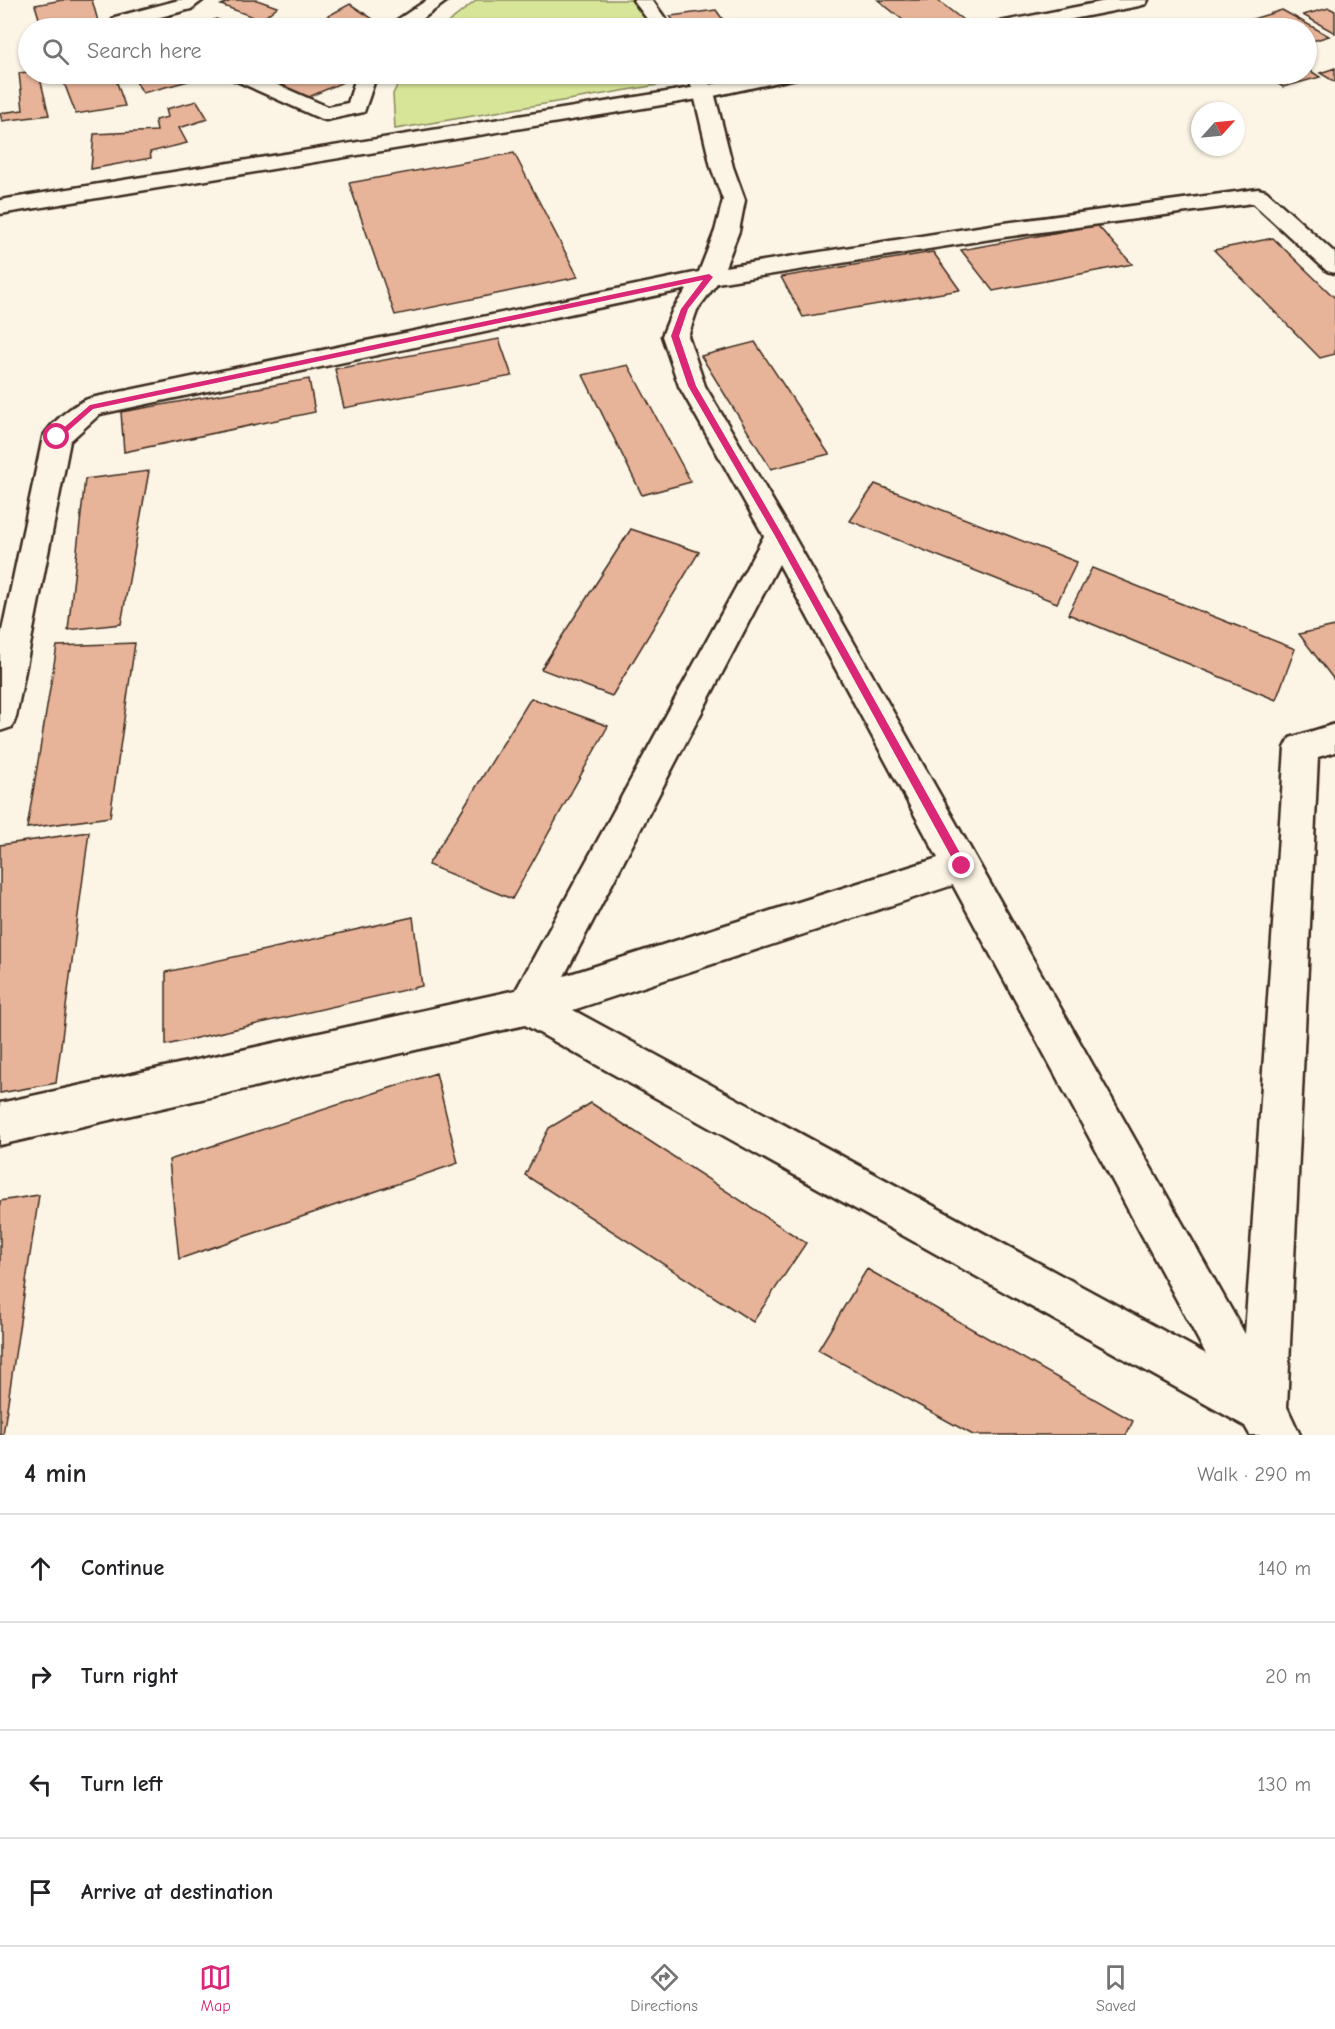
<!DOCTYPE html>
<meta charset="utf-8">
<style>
:root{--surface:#fff;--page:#f2f2f2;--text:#202124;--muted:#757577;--line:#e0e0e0;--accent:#db2777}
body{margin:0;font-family:"Comic Neue",sans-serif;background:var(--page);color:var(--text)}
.compass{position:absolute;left:1191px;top:102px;width:54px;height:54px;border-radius:50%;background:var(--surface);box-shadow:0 2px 4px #0004;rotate:63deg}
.stop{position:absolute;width:18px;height:18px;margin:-14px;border:4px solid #db2777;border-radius:50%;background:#fff}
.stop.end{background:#db2777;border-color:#fff;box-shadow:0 2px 6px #0008}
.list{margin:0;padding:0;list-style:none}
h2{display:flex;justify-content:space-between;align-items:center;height:78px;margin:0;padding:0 24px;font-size:26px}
h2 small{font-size:20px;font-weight:400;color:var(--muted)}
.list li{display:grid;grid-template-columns:39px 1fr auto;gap:18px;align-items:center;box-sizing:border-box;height:108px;padding:0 24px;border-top:2px solid var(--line)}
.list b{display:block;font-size:22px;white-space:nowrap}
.list em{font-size:20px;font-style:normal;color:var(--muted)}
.icon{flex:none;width:33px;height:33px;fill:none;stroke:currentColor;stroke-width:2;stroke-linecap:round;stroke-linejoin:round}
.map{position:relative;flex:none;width:1335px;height:1435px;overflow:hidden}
.search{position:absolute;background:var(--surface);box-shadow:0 2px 4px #0004;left:18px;right:18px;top:18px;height:66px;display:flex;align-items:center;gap:15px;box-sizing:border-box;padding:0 21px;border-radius:33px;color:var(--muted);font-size:22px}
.sheet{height:510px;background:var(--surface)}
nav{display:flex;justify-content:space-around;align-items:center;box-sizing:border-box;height:84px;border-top:2px solid var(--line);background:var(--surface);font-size:16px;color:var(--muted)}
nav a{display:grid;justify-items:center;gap:3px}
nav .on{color:var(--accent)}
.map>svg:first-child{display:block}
.green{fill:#d7e598;stroke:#89885b;stroke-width:1.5}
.building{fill:#e7b399;stroke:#3b2a1e;stroke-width:1.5}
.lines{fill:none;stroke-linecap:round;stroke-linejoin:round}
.minor-casing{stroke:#3b2a1e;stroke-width:5}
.tertiary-casing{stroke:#3b2a1e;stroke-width:5}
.secondary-casing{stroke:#3b2a1e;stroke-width:5}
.minor{fill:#fcf5e5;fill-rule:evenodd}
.tertiary{fill:#fcf5e5;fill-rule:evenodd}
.secondary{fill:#fcf5e5;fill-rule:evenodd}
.route{fill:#db2777}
</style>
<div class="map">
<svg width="1335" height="1435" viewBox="0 0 1335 1435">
<rect width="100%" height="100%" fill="#fcf5e5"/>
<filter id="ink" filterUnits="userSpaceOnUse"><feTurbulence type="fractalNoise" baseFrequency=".0167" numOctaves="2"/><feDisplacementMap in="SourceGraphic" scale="12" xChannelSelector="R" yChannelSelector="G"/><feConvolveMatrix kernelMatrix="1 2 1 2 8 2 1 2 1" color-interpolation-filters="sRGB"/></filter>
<g filter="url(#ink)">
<path class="green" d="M477 0H637L661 28H441Z
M403 74H683L681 81 395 129 393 94Z"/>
<path class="building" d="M62 0H92L100 28H42L35 5Z
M233 0H257L277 7 261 20 221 5Z
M878 0H937L967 23 944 28H913Z
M350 4 373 19 361 28H306Z
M1329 8 1335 11V33L1303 15Z
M716 10 729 28H679L670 16Z
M1282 10 1329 36 1306 43V28H1270L1253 19Z
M216 19 243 28H194Z
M1306 68 1320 77 1283 87 1262 74H1306Z
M1335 68V82L1320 73Z
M28 72 39 74 49 115 2 121 0 113 23 110 19 73Z
M68 74H114L125 106 76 114 61 75Z
M131 74H186L192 80 143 93Z
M298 74H340L350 79 309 97 279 86Z
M197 101 208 119 179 128 187 143 150 152 151 158 91 169 94 134 157 131 155 120 168 117 166 109Z
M514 153 578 277 395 315 349 183Z
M1097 225 1132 264 993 291 961 250Z
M1273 238 1335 298V354L1320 358 1214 250Z
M933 252 960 290 803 317 781 277Z
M499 339 512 376 344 408 335 369Z
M755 342 829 454 771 469 701 356Z
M628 365 691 482 642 495 583 375Z
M309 379 315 412 124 452 121 412Z
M149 471 121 624 68 630 85 479Z
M875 484 1077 562 1057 603 850 521Z
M631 529 699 552 612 696 541 669Z
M1092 568 1295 649 1276 700 1068 614Z
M1335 626V681L1299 634Z
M135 643 110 817 27 828 57 646Z
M531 698 608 726 512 899 428 865Z
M89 832 56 1083 0 1093V845Z
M413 917 422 986 166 1045V972Z
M436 1073 458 1163 179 1259 169 1160Z
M591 1103 806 1243 753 1322 525 1175 549 1128Z
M39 1195 3 1435H0V1201Z
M867 1269 1133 1421 1126 1435H973L818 1350Z"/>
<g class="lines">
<defs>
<path id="minor" d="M179 0H203L191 9 122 27 115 25 112 21 115 17Z
M427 0H448L410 28H389L391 24Z
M227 74H253L328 107 348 103 357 74H377L364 112 326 120 319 118 230 78Z
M704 86 711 88 714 92 733 167 745 200 739 231 725 267 997 224 1258 189 1266 191 1335 253V273L1327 271 1253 203 997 238 717 283 697 310 688 336 705 386 789 528 1245 1334 1285 748 1290 738 1335 724V752L1318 757 1287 1407 1300 1435H1250L1245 1426 525 1025 0 1145V1103L516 990 764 536 679 386 662 336 673 309 687 289 100 414 70 441 16 717 12 727 0 731V640L43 437C52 422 74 403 91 398L699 272 715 231 723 200 711 167 695 99 665 104 658 102 655 98 658 94ZM779 564 938 858 564 976ZM953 885 1206 1354 573 1010Z"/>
<path id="tertiary" d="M633 0H652L672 28H654Z
M684 74H704L714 92 711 96H697Z"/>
<path id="secondary" d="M1111 0H1148L1146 4 1139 6 1026 28H990L993 24 1000 22Z
M763 74H800L797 78 704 98 0 214V200L704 86Z"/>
</defs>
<use href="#minor" class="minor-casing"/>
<use href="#tertiary" class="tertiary-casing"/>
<use href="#secondary" class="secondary-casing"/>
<use href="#minor" class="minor"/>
<use href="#tertiary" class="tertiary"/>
<use href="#secondary" class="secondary"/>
</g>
</g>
<path class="route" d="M709 274 713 277 688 309 679 336 696 386 783 536 965 862V869H958L775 536 688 386 671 336 681 309 703 280 93 409 59 439 53 437 90 405Z"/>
</svg>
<svg class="compass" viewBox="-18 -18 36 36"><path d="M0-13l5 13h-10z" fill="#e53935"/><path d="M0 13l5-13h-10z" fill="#757577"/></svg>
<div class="stop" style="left:57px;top:437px"></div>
<div class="stop end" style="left:962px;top:866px"></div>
<div class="search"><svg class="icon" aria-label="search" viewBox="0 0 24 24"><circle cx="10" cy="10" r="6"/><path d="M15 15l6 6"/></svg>Search here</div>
</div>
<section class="sheet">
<h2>4 min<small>Walk · 290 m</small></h2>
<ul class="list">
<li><svg class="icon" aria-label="ahead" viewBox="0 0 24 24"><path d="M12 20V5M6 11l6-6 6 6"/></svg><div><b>Continue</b></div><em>140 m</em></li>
<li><svg class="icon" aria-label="right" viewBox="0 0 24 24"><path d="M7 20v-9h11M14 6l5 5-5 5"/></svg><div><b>Turn right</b></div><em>20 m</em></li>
<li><svg class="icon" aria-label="left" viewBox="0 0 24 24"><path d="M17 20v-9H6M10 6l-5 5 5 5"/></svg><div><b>Turn left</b></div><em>130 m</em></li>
<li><svg class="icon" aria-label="arrive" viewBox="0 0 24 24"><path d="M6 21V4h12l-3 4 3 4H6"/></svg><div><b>Arrive at destination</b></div></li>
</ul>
</section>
<nav>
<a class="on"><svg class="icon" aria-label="map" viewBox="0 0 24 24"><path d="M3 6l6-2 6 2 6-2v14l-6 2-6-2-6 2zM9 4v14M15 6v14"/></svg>Map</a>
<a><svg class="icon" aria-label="directions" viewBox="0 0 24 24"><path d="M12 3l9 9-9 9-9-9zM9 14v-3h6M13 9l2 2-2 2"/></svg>Directions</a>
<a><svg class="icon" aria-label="saved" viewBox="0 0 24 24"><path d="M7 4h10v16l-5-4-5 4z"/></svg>Saved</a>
</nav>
